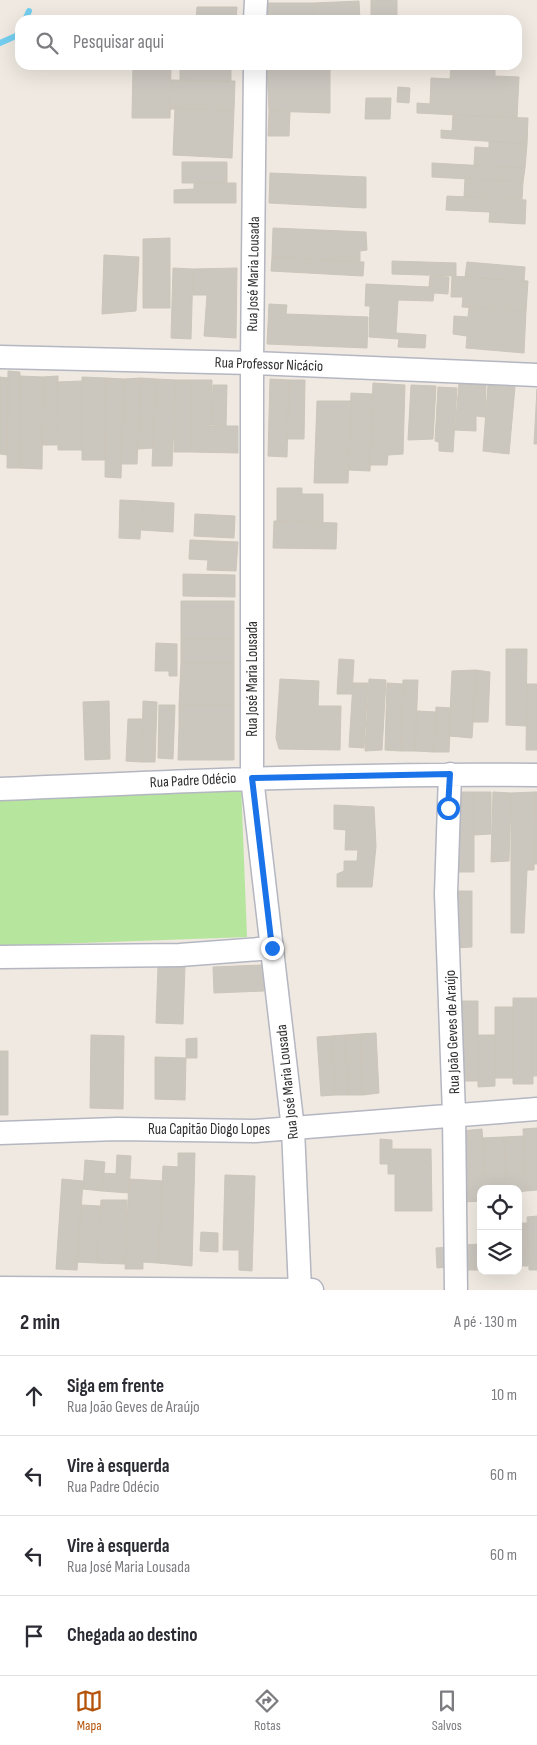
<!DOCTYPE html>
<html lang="pt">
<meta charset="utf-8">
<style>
:root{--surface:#fff;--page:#f2f2f3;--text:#2b2b33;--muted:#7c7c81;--line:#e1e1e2;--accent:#b45309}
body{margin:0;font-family:"Sofia Sans Condensed",sans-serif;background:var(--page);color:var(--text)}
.controls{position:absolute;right:15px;bottom:15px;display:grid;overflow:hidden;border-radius:10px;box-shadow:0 5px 20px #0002}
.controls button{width:45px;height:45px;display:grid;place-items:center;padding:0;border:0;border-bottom:1px solid var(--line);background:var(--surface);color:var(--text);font:25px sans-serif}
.stop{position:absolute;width:15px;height:15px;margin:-11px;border:4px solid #1a73e8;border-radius:50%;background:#fff}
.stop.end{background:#1a73e8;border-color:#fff;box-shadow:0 1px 5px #0008}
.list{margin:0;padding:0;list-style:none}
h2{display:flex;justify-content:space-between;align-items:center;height:65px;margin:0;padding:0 20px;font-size:21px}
h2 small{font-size:16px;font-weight:400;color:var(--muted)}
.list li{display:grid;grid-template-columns:32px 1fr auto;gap:15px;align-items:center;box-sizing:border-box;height:80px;padding:0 20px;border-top:1px solid var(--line)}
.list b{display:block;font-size:19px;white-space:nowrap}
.list p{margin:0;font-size:16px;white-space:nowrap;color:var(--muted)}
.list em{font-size:16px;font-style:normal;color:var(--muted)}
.icon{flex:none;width:28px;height:28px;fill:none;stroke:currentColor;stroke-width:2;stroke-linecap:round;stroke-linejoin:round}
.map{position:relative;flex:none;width:537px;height:1290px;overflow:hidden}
.search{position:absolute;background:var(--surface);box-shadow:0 5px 20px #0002;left:15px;right:15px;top:15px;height:55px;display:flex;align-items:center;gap:12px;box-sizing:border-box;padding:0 18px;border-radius:15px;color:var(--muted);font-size:19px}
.sheet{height:385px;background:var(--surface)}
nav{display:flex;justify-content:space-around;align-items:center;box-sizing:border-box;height:70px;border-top:1px solid var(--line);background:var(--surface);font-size:14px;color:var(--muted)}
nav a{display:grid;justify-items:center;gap:2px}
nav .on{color:var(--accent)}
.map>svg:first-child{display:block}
.green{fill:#b6e59e}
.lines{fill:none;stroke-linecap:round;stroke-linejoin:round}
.stream{stroke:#75cff0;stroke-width:6}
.building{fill:#cbc7bf;stroke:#cbc5ba}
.minor-casing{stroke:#b4b7c1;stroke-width:25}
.minor{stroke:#fff;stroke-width:22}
.route{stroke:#1a73e8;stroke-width:6}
.labels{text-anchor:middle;stroke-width:4;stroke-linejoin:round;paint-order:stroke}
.street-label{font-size:15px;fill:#2e2e2e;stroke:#fff}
</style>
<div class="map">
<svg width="537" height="1290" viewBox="0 0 537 1290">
<rect width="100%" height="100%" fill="#efe9e1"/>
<path class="green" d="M241 784 247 937 0 946V794Z"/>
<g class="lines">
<path class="stream" d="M25 20 29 11
M0 43 18 35 20 31"/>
</g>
<path class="building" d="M371 0H397V20H371Z
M359 1 360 20H314V3Z
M263 3H314V20H264Z
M197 7H237L236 20H196Z
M133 65H171L170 118H132Z
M180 65H231V82L180 81Z
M267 65H330V113L269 111Z
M451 65H495V76L519 77 517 118 417 113V103L430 104 431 78 450 79Z
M171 80 235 81 234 110 170 109Z
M398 87 410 88 409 103 397 102Z
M366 98H391L390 119H365Z
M175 108 234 110 232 158 173 155Z
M269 111 290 112 289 136H268Z
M453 115 528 118 527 144 441 138V130L452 131Z
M489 141 527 144 525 168 474 165 475 147 489 148Z
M182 162H227V183H182Z
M432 163 525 168 523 182 432 177Z
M270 173 366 177V208L269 203Z
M465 179 523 182 522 199 464 197Z
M194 183H236V203H174V190L194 189Z
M447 196 526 200 525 224 489 222 490 212 446 210Z
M273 228 366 232 367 250 360 251V262L272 257Z
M170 238V308H143V239Z
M104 255 139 257 136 311 102 314Z
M272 257 364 262 363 276 271 271Z
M392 261 456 263V276L392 274Z
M467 262 525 267 524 281 465 277Z
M173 268 193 269 191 339 171 338Z
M237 268 236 338 204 336 207 295H193V269Z
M430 276 449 277 448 294 434 293 433 301 398 300 396 333 426 335 425 348 398 347 399 339 369 337 370 306H365L366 284 429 287Z
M452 276 528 281 526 311 462 307 463 297H451Z
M269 304 287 305 286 314 368 317 367 348 267 344Z
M469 308 526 311 524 353 466 348 467 336 453 334 454 316 468 317Z
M8 371 20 372 19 468H7Z
M20 376 43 377 42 469 19 468Z
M58 376 57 445H42L43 377Z
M0 377 8 378 7 455 0 454Z
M82 377 106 378 105 460H82Z
M106 378 124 379 121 478 105 477Z
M141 378 156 379 153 448 138 449Z
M141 378 137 464H121L124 379Z
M156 379 176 380 172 466H152Z
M270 379 289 380 287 457 268 456Z
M176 380H191V452H174Z
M191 380H212V425L191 426Z
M289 380H305L304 439H288Z
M82 381V450H58L57 382Z
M373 383 405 385 403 454 388 455 387 465H370Z
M459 384 486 385 485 417 476 416V431L455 430Z
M213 385H227L226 426 212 425Z
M411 385 436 386 433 439 408 440Z
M488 385 515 387 509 454 483 451Z
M438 387 457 388 453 452 439 451V442L435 441Z
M537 389V444H534Z
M351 393 372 394 370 471 349 470Z
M317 401H351L348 483H314Z
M191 426H238V453L191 452Z
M277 488H302V494H323V522L277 521Z
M120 500 142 501 140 539 119 538Z
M142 501 174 503 173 532 141 530Z
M195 514 235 516 234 538 194 536Z
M274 521 337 523 336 549 273 548Z
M190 540 238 542 236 571 207 570 208 560 189 559Z
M183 574 235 575V597L183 596Z
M181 601H234V639H181Z
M181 639H234V663H181Z
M156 643 177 644V676H169V671H155Z
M506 649H527L526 726 506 725Z
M339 659 354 660 352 694H337Z
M181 663H234V705H179Z
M476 670 472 738 449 736 452 671Z
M476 670 490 672 488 722H473Z
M280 679 319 681 318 706H341L340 750 279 749 276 738Z
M369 679 386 680 382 750 365 751Z
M403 680H418L415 751H401Z
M353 683H368L364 748 349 747Z
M387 683 403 684 401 751 385 750Z
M527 684H537V750H526Z
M109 701 110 759 85 760 83 702Z
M143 701 157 702 155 762H142Z
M159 705H175L173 759 158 758Z
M179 705H234V728H179Z
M436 707 451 708 449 752H434Z
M417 711 436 712 434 752 415 751Z
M128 719H142V762L126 761Z
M179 728H234V760H178Z
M455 792H474V872H455Z
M474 792H491V834L474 835Z
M493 792 511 793 509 861 491 862Z
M535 792H537V864H534Z
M535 792 534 870H527L524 933H511V793Z
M334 805 374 807 376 846 372 887H337V874L344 871V861H357L358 850H345L346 830 334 829Z
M455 891H472V947L455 948Z
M262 965 264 991 214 993 213 967Z
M158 966H185L183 1024 156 1023Z
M513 998H533V1084H513Z
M533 998H537V1076H533Z
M461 1001H478V1081H460Z
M495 1007H513V1078H495Z
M376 1033 379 1093 363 1095 360 1034Z
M360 1034 363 1095H348L345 1035Z
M91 1035 124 1036 123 1109 90 1108Z
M345 1035 348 1095H335L332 1036Z
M478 1035H495V1086L478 1087Z
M332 1036 335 1095 321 1096 317 1037Z
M197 1038V1058H186V1039Z
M0 1051H8V1115H0Z
M155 1057 186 1058 185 1100 155 1099Z
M537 1128V1190L526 1191 523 1129Z
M482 1129 486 1189H481V1201L464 1202 461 1131Z
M524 1136 526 1191 518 1192V1189H507L504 1137Z
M504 1137 507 1189H486L482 1138Z
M380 1139 392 1140V1149H431L432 1211H395V1174H388V1164H380Z
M178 1153H195L192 1266 158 1263 163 1166 178 1167Z
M117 1155 131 1156 129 1193 102 1191 103 1173 116 1174Z
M85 1160 105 1162 102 1191 83 1189Z
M225 1175 255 1176 252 1271 239 1270V1250H223Z
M62 1179 83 1181 77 1270 56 1269Z
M129 1179 163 1181 158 1263 143 1262V1269H125Z
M101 1200H127L125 1264 97 1263Z
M81 1205 100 1206 97 1263 77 1262Z
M537 1216V1270H529L527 1217Z
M518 1223H527L528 1266H518Z
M201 1232 218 1233V1252L200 1251Z
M479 1244 481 1270H467L466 1245Z
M448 1247V1267L437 1268 436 1248Z"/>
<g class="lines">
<defs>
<path id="minor" d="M255 20 256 0
M255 65 252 363V778L293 1129 300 1290
M0 357 252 363 537 375
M450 774 446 894 454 1114 456 1290
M0 789C179 781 358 773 537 775
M0 957 180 955 272 948
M0 1133 117 1129 255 1131 537 1109
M0 1288 312 1290"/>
</defs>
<use href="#minor" class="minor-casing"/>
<use href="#minor" class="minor"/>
</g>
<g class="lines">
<path class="route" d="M272 948 252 778 450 774 448 808"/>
</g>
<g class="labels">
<g class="street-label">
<text transform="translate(253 274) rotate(-89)" y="5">Rua José Maria Lousada</text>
<text transform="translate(269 364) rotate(2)" y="5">Rua Professor Nicácio</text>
<text transform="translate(252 679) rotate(-90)" y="5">Rua José Maria Lousada</text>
<text transform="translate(193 780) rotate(-3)" y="5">Rua Padre Odécio</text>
<text transform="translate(452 1032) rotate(-92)" y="5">Rua João Geves de Araújo</text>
<text transform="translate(287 1082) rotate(-96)" y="5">Rua José Maria Lousada</text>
<text x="209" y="1134">Rua Capitão Diogo Lopes</text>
</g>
</g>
</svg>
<div class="controls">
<button><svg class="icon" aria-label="locate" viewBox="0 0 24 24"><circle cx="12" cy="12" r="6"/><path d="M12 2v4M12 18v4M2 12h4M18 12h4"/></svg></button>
<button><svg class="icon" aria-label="layers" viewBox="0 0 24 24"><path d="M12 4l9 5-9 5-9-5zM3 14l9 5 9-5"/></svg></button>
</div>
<div class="stop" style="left:448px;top:808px"></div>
<div class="stop end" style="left:272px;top:948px"></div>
<div class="search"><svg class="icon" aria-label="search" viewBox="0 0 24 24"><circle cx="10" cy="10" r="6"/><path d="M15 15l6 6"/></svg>Pesquisar aqui</div>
</div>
<section class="sheet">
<h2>2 min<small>A pé · 130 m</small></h2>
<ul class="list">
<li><svg class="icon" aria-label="ahead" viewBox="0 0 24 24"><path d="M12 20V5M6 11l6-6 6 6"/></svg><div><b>Siga em frente</b><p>Rua João Geves de Araújo</p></div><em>10 m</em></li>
<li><svg class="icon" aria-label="left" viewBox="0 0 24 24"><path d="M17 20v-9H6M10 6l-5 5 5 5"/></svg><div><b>Vire à esquerda</b><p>Rua Padre Odécio</p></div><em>60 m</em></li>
<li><svg class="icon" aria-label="left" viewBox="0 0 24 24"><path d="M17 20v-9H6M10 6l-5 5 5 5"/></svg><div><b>Vire à esquerda</b><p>Rua José Maria Lousada</p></div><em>60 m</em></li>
<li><svg class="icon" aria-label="arrive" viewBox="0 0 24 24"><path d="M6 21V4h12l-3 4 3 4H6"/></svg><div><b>Chegada ao destino</b></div></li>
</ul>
</section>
<nav>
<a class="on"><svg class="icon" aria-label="map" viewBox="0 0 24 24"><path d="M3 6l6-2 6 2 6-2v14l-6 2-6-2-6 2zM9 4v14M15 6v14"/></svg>Mapa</a>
<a><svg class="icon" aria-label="directions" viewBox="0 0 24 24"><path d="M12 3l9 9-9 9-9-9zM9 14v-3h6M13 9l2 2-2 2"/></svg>Rotas</a>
<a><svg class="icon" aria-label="saved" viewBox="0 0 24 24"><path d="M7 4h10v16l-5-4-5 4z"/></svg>Salvos</a>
</nav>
